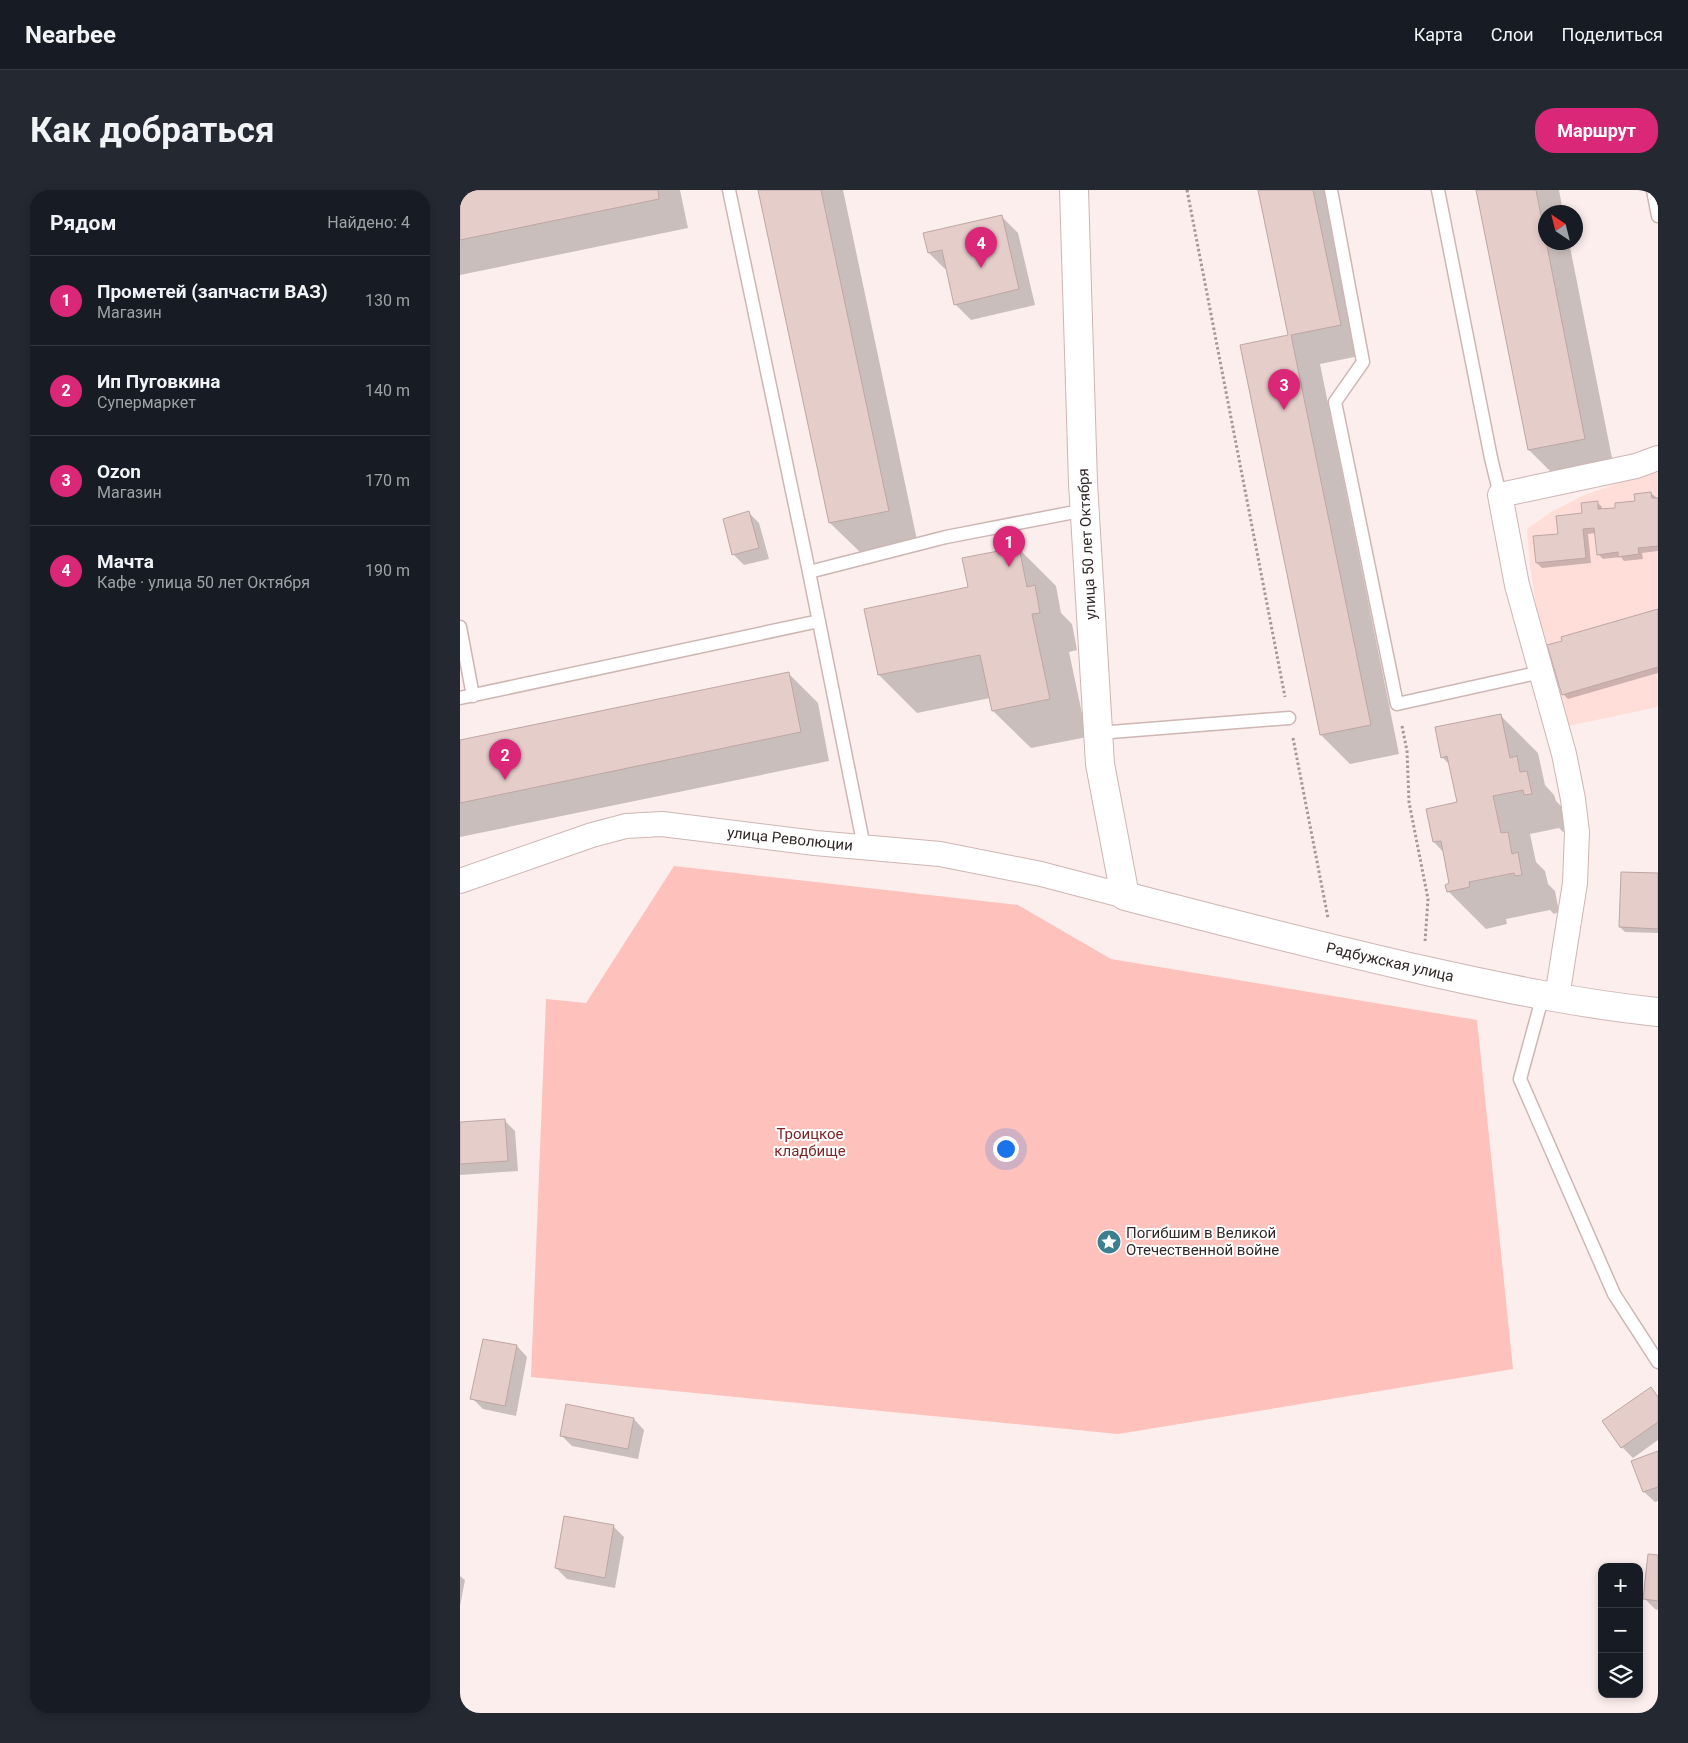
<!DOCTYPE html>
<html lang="ru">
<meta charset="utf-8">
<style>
:root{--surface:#171b24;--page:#242831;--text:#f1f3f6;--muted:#9ea1a6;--line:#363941;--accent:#db2777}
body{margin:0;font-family:Roboto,sans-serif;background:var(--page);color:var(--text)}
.controls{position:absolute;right:15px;bottom:15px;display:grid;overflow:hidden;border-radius:10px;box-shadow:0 2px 8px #0003}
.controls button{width:45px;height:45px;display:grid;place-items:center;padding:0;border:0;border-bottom:1px solid var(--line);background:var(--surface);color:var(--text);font:25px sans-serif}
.compass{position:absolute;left:1078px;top:15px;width:45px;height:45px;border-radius:50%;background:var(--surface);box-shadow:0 2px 8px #0003;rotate:325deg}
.you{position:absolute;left:545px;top:958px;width:18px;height:18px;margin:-12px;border:4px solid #fff;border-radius:50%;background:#1a73e8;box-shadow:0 0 0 8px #1a73e833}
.badge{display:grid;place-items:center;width:32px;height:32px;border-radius:50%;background:var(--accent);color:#fff;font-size:16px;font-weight:700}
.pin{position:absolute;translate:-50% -41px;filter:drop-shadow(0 1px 2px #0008)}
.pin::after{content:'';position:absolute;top:26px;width:18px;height:15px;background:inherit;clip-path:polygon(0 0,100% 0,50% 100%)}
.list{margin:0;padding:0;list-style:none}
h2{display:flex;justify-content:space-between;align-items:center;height:65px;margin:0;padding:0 20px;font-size:21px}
h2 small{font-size:16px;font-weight:400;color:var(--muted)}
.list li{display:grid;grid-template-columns:32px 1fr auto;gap:15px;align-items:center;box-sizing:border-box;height:90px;padding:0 20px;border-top:1px solid var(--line)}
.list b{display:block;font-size:19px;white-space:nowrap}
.list p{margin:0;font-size:16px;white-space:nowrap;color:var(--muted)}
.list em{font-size:16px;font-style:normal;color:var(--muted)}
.icon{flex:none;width:28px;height:28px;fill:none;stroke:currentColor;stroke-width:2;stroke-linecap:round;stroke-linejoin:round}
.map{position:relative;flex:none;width:1198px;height:1523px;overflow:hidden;border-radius:20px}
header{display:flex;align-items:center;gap:30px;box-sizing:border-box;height:70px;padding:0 25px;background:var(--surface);border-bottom:1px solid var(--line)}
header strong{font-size:24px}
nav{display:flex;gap:28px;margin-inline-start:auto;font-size:18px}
.intro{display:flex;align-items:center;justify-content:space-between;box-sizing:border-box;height:120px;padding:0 30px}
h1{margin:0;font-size:35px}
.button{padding:12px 22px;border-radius:20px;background:var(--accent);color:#fff;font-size:18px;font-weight:700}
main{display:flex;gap:30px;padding:0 30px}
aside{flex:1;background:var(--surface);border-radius:20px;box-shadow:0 2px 8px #0003}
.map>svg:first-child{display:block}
.built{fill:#ffdeda}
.green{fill:#fec1bb}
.shadow{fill:#0003}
.building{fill:#e5cdca;stroke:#bda6a3}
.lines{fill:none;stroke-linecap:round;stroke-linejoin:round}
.service-casing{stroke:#cdb6b3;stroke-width:15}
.minor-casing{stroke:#cdb6b3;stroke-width:26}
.tertiary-casing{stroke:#cdb6b3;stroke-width:30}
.path{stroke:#a59997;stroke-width:3;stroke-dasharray:2.5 2.5;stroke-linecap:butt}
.service{stroke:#fff;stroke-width:12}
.minor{stroke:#fff;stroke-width:24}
.tertiary{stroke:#fff;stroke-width:28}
.labels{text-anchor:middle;stroke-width:4;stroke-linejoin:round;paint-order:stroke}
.street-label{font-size:15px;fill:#322928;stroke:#fff}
.park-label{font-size:15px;fill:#7c2625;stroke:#fff}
.poi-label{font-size:15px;fill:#322928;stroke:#fff;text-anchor:start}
</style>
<header>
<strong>Nearbee</strong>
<nav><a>Карта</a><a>Слои</a><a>Поделиться</a></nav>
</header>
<div class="intro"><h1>Как добраться</h1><a class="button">Маршрут</a></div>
<main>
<aside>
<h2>Рядом<small>Найдено: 4</small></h2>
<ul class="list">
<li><span class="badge">1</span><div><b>Прометей (запчасти ВАЗ)</b><p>Магазин</p></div><em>130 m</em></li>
<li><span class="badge">2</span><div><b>Ип Пуговкина</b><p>Супермаркет</p></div><em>140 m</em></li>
<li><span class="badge">3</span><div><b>Ozon</b><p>Магазин</p></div><em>170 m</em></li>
<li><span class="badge">4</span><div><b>Мачта</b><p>Кафе · улица 50 лет Октября</p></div><em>190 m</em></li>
</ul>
</aside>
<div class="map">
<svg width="1198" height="1523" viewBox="0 0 1198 1523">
<rect width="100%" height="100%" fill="#fceeec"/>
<path class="built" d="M1198 279V517L1108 536 1081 446 1070 376 1067 339 1091 322 1122 306Z"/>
<path class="green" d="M214 676 558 715 651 769 1017 830 1053 1179 658 1244 71 1187 86 809 126 813Z"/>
<path class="shadow" d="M0 0H220L228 38 0 85Z
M300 0H383L457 350 400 362 370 333Z
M800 0H875L909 164 860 174 939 564 890 574 861 545 829 146Z
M1017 0H1099L1103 22H1086V52H1109L1154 278 1098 289 1069 260Z
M542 27 558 43 575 115 511 130 495 114 487 78 485 79 469 63Z
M1191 303 1198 309V361L1182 363 1183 369 1164 371 1161 367 1143 369 1138 364 1136 343 1128 344 1131 373 1082 378 1077 373 1100 345 1137 312 1142 317V320L1157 319 1176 312Z
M289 323 299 333 309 369 284 375 273 364Z
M558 358 596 396 601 423 612 434 617 460 609 462 627 547 571 558 533 521 530 508 457 523 419 485 406 420 509 398Z
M1198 421V483L1108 509 1103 504V448Z
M328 483 358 513 369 571 0 647V552Z
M1040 525 1078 563 1085 595 1094 605 1096 611 1105 620 1109 641 1103 642 1099 638 1070 644 1076 672 1085 681 1088 694 1095 701 1099 722 1094 724 1090 720 1046 729 1047 734 1026 739 988 701 991 694 984 663 974 652 998 613 990 575 982 567Z
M1162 684H1198V743L1165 742 1160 737Z
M44 930 55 941 58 981 0 985V933Z
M57 1156 67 1167 56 1226 23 1219 12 1208Z
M1191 1199 1198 1206V1250L1173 1268 1162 1257 1144 1231Z
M174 1229 184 1240 178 1269 112 1256 101 1245Z
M1198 1262V1311L1195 1312 1184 1302 1173 1271Z
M154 1337 164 1347 155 1398 107 1389 96 1378Z
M1189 1365 1198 1366V1420L1195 1419 1185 1409Z
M0 1386 5 1390 0 1416Z"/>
<path class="building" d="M0 0H198L199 9 0 50Z
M298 0H361L429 321 369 333Z
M798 0H853L881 135 831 145 911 535 860 545 780 155 828 145Z
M1016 0H1076L1125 249 1068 260Z
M542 25 559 99 494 115 482 60 468 63 463 43Z
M1191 302 1192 308H1198V356L1178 358 1179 364 1158 367V362L1137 365 1134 338 1123 339 1126 368 1076 373 1073 346 1098 344 1096 326 1122 323 1121 313 1138 311V319L1155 318V313L1175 311 1174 304Z
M289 321 299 358 272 365 263 329Z
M559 357 567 397 575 395 580 423 572 424 590 509 532 521 520 465 418 485 404 419 508 397 502 368Z
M1198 419V477L1102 505 1087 455 1102 451 1101 447Z
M329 482 341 542 0 613V550Z
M1041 524 1050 568 1057 566 1060 582 1067 581 1072 604 1064 605 1063 600 1033 606 1041 643 1048 642 1052 664 1058 662 1062 685 1055 686 1054 683 1009 692 1010 697 987 702 985 695 989 693 981 651 973 652 966 619 997 612 987 566 981 568 975 537Z
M1161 682 1198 683V739L1159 737Z
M45 929 48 971 0 974V932Z
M23 1149 57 1155 45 1216 10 1209Z
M1191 1197 1198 1207V1232L1161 1258 1142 1231Z
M106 1214 174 1228 168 1259 100 1246Z
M1198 1261V1297L1183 1302 1171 1271Z
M104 1326 154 1335 145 1388 95 1378Z
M1188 1364 1198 1365V1411L1183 1409Z"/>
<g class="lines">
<defs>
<path id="service" d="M269 0 349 382 404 657
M871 0 903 172 875 212 937 514 1081 482
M978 0 1031 268 1040 305
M1193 0 1198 26
M349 382 486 347 625 320
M0 437 13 506
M0 508 359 431
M638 543 829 528
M1083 805 1060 889 1154 1104 1198 1172"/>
<path id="minor" d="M0 691 132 645 166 636 202 634 355 653 480 664 581 684 665 706
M1097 807 1115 693 1117 642 1113 609 1104 564 1057 395 1040 305 1176 276 1198 268"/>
<path id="tertiary" d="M614 0 623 293 640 574 665 706C765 732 866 758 967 781 1043 798 1120 814 1198 822"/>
</defs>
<use href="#service" class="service-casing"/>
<use href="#minor" class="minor-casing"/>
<use href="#tertiary" class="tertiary-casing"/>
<path class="path" d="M727 0 825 507
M942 536 947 561 949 612 968 709 965 752
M833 548 868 728"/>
<use href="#service" class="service"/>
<use href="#minor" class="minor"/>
<use href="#tertiary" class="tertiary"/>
</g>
<defs>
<symbol id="sight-disc" viewBox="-11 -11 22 22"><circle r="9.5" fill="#3d7e90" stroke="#fff"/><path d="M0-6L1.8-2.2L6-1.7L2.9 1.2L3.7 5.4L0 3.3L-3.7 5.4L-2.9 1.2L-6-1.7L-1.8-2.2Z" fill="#fff"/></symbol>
</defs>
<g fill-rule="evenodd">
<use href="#sight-disc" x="635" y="1038" width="28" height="28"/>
</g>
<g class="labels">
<g class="street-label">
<text transform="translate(627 354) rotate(-93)" y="5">улица 50 лет Октября</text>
<text transform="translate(330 649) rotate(6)" y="5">улица Революции</text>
<text transform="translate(930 772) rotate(13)" y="5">Радбужская улица</text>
</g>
<g class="park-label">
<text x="350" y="949">Троицкое<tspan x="350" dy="17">кладбище</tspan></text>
</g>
<g class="poi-label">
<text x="666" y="1048">Погибшим в Великой<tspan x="666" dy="17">Отечественной войне</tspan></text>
</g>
</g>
</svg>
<div class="controls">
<button>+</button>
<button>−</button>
<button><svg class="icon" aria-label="layers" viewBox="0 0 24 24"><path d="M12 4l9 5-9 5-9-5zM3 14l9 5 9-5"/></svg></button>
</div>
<svg class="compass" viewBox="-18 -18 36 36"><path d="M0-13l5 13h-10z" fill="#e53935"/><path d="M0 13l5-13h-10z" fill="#9ea1a6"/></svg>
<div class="you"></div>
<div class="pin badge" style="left:549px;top:377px">1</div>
<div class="pin badge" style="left:45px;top:590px">2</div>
<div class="pin badge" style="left:824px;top:220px">3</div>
<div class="pin badge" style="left:521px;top:78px">4</div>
</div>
</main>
